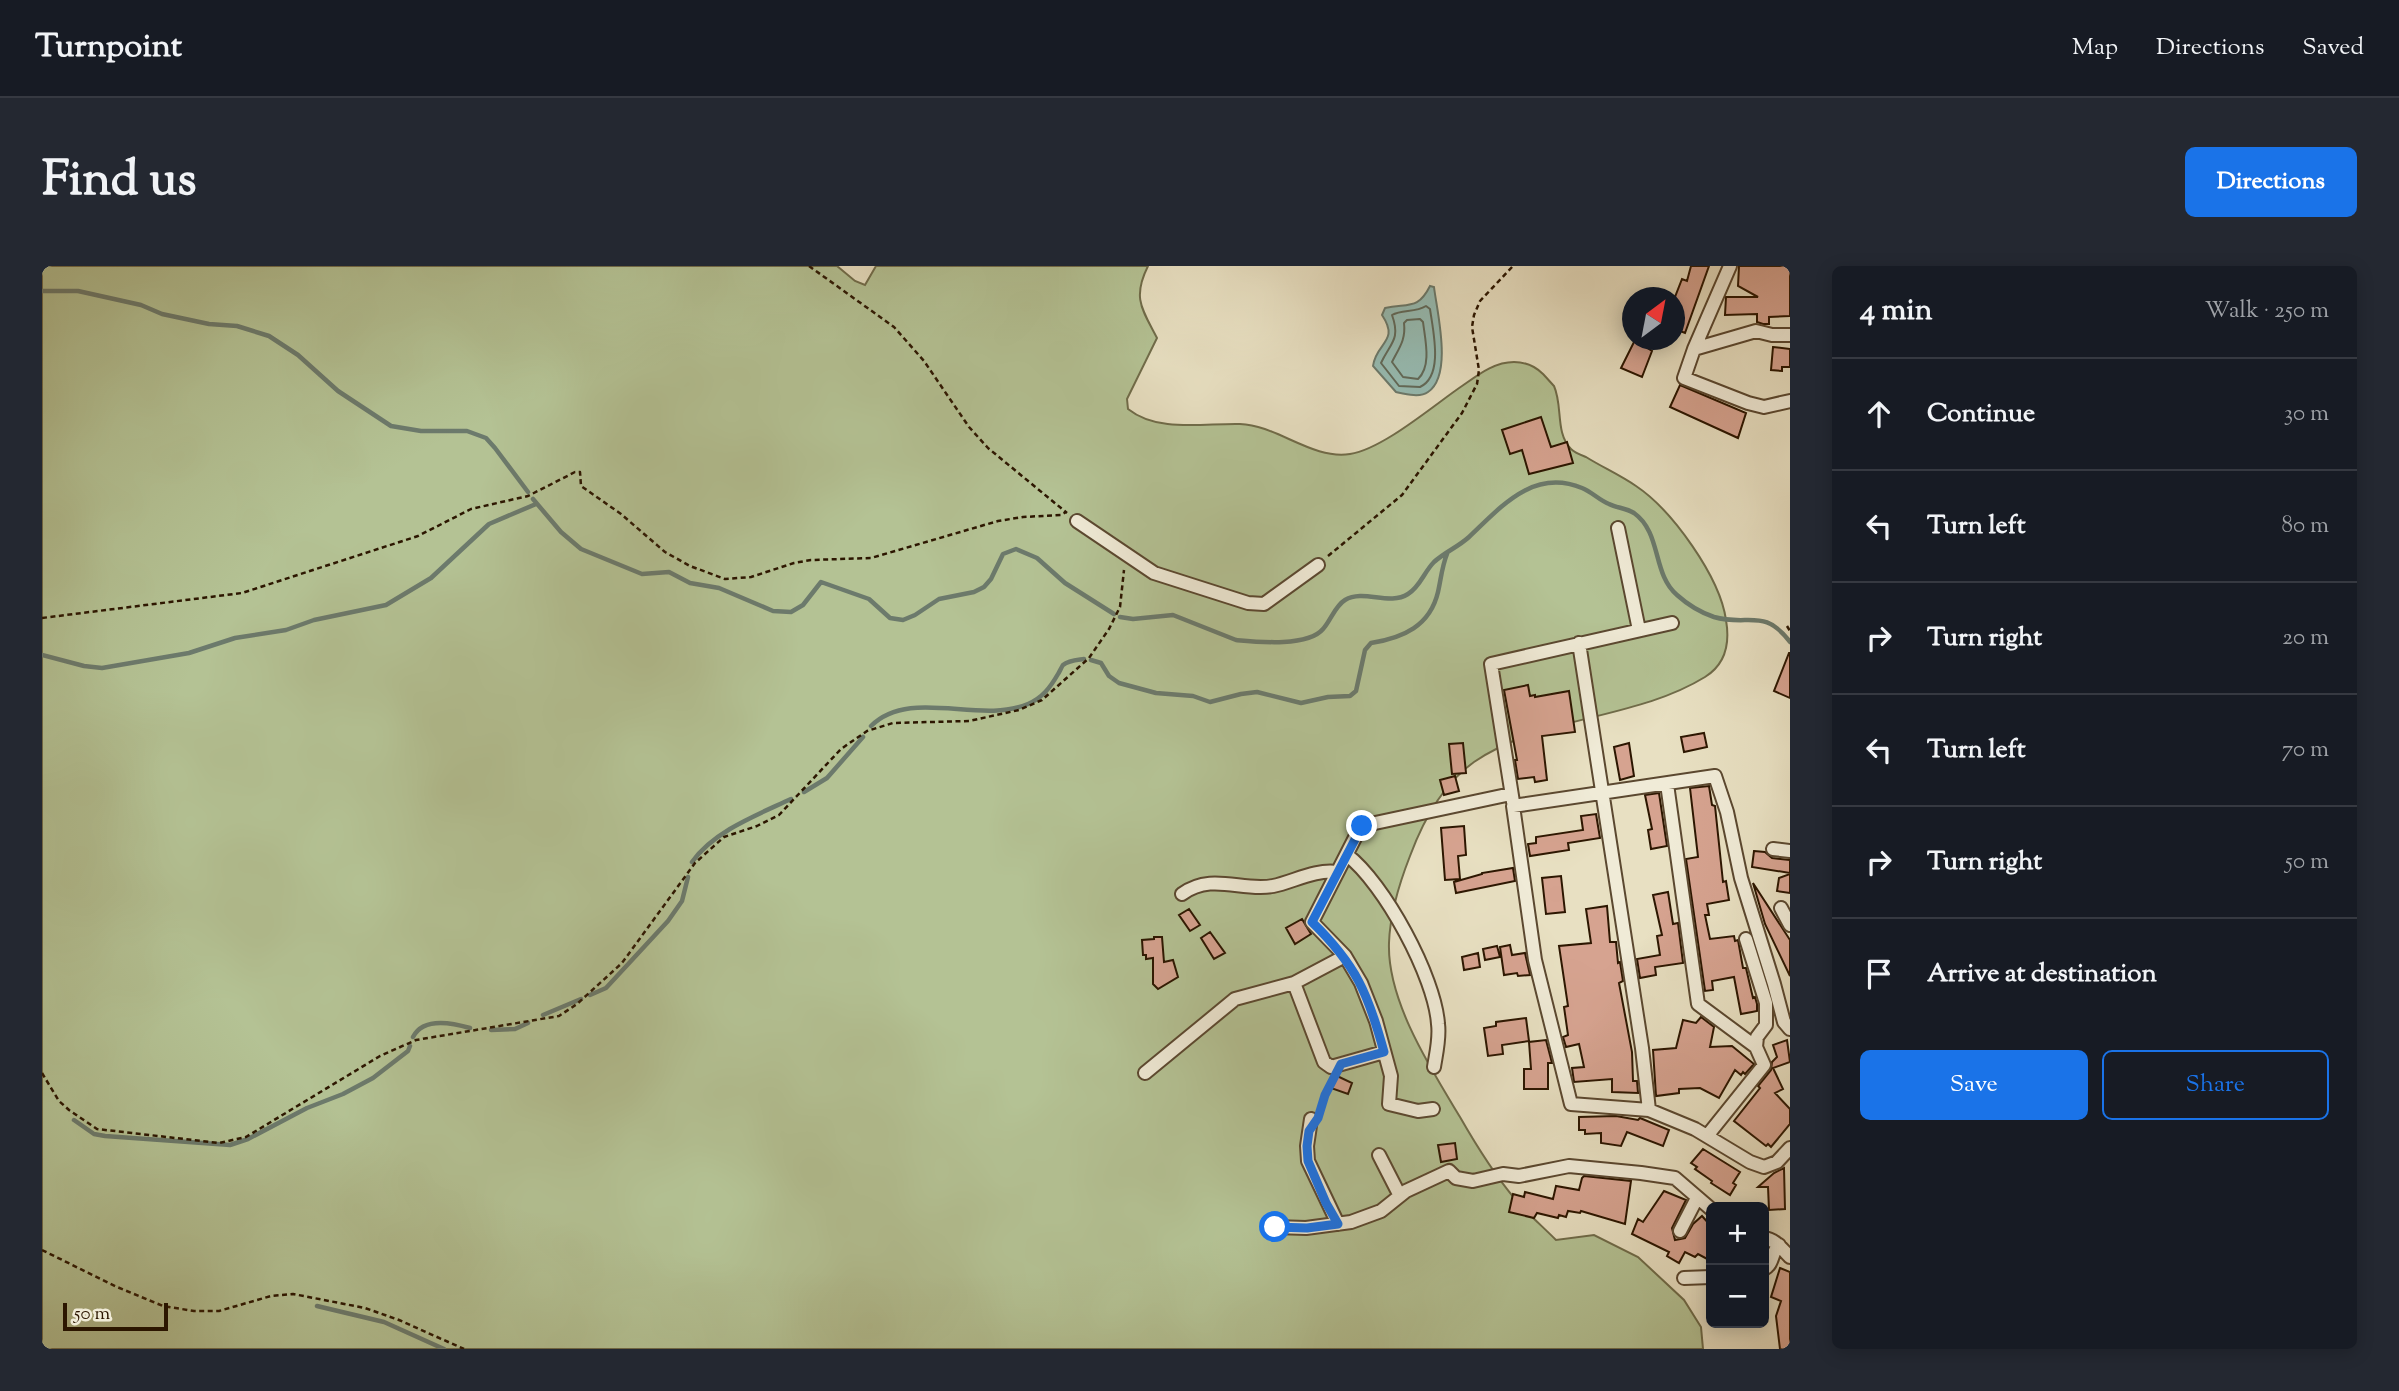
<!DOCTYPE html>
<meta charset="utf-8">
<style>
:root{--surface:#171b24;--page:#242831;--text:#f1f3f6;--muted:#9ea1a6;--line:#363941;--accent:#1a73e8}
body{margin:0;font-family:"Sorts Mill Goudy",serif;background:var(--page);color:var(--text)}
.controls{position:absolute;right:21px;bottom:21px;display:grid;overflow:hidden;border-radius:10px;box-shadow:0 4px 18px #0003}
.controls button{width:63px;height:63px;display:grid;place-items:center;padding:0;border:0;border-bottom:2px solid var(--line);background:var(--surface);color:var(--text);font:35px sans-serif}
.compass{position:absolute;left:1580px;top:21px;width:63px;height:63px;border-radius:50%;background:var(--surface);box-shadow:0 4px 18px #0003;rotate:32deg}
.scale{position:absolute;left:21px;bottom:18px;width:105px;box-sizing:border-box;padding-left:7px;border:4px solid #2c1600;border-top:0;font-size:19px;line-height:24px;white-space:nowrap;color:#2c1600;-webkit-text-stroke:5px #f0ebd7;paint-order:stroke}
.stop{position:absolute;width:21px;height:21px;margin:-16px;border:5px solid #1a73e8;border-radius:50%;background:#fff}
.stop.end{background:#1a73e8;border-color:#fff;box-shadow:0 2px 7px #0008}
.list{margin:0;padding:0;list-style:none}
h2{display:flex;justify-content:space-between;align-items:center;height:91px;margin:0;padding:0 28px;font-size:30px}
h2 small{font-size:23px;font-weight:400;color:var(--muted)}
.list li{display:grid;grid-template-columns:46px 1fr auto;gap:21px;align-items:center;box-sizing:border-box;height:112px;padding:0 28px;border-top:2px solid var(--line)}
.list b{display:block;font-size:26px;white-space:nowrap}
.list em{font-size:23px;font-style:normal;color:var(--muted)}
.actions{display:flex;gap:14px;padding:21px 28px}
.actions a{flex:1;padding:16px 0;border:2px solid var(--accent);border-radius:10px;text-align:center;font-size:24px;color:var(--accent)}
.actions .main{background:var(--accent);color:#fff}
.icon{flex:none;width:38px;height:38px;fill:none;stroke:currentColor;stroke-width:2;stroke-linecap:round;stroke-linejoin:round}
.map{position:relative;flex:none;width:1748px;height:1083px;overflow:hidden;border-radius:10px}
header{display:flex;align-items:center;gap:42px;box-sizing:border-box;height:98px;padding:0 35px;background:var(--surface);border-bottom:2px solid var(--line)}
header strong{font-size:33px}
nav{display:flex;gap:38px;margin-inline-start:auto;font-size:24px}
.intro{display:flex;align-items:center;justify-content:space-between;box-sizing:border-box;height:168px;padding:0 42px}
h1{margin:0;font-size:49px}
.button{padding:18px 32px;border-radius:10px;background:var(--accent);color:#fff;font-size:24px;font-weight:700}
main{display:flex;gap:42px;padding:0 42px}
aside{flex:1;background:var(--surface);border-radius:10px;box-shadow:0 4px 18px #0003}
.map>svg:first-child{display:block}
.green{fill:#b4c294;stroke:#706c4a;stroke-width:2}
.water{fill:#97bdb4;stroke:#6c7a6c;stroke-width:2}
.lines{fill:none;stroke-linecap:round;stroke-linejoin:round}
.shore{stroke:#626a5a;stroke-width:2}
.stream{stroke:#6c7a6c;stroke-width:4.5}
.building{fill:#d6a390;stroke:#2c1600;stroke-width:2}
.minor-casing{stroke:#5b4830;stroke-width:16}
.path{stroke:#2c1600;stroke-width:2.5;stroke-dasharray:5 3.5;stroke-linecap:butt}
.minor{stroke:#f0ebd7;stroke-width:12}
.route{stroke:#1a73e8;stroke-width:9}
</style>
<header>
<strong>Turnpoint</strong>
<nav><a>Map</a><a>Directions</a><a>Saved</a></nav>
</header>
<div class="intro"><h1>Find us</h1><a class="button">Directions</a></div>
<main>
<div class="map">
<svg width="1748" height="1083" viewBox="0 0 1748 1083">
<rect width="100%" height="100%" fill="#e8e0c2"/>
<filter id="stains"><feTurbulence type="fractalNoise" baseFrequency=".00286" numOctaves="4"/><feColorMatrix values="0 0 0 0 .2 0 0 0 0 .09 0 0 0 0 .02 0 0 0 .5 -.17"/></filter>
<radialGradient id="worn" r=".72"><stop offset=".6" stop-color="#630" stop-opacity="0"/><stop offset="1" stop-color="#630" stop-opacity=".3"/></radialGradient>
<path class="green" d="M0 0H795L813 15 823 19 834 0H1106C1090 32 1100 43 1115 72L1085 133 1086 143C1116 167 1162 157 1198 158 1235 159 1270 194 1308 188 1341 183 1392 139 1420 120 1436 109 1452 96 1472 96 1483 96 1493 100 1501 108 1502 109 1511 119 1512 120 1521 140 1513 167 1529 183 1533 187 1539 189 1544 191 1560 201 1578 209 1594 220 1630 244 1678 311 1684 354 1688 377 1684 398 1663 411 1593 454 1501 449 1432 496 1401 518 1381 555 1368 590 1357 618 1348 647 1347 677 1345 735 1389 803 1418 851 1434 879 1452 908 1473 933 1485 947 1500 960 1514 974L1552 969 1596 991 1642 1034 1659 1061 1661 1083H0Z"/>
<path class="water" d="M1388 20 1392 21C1395 46 1411 109 1386 126 1378 132 1363 128 1354 126L1331 100C1334 76 1358 76 1340 49L1343 42C1367 37 1376 44 1388 20Z"/>
<g class="lines">
<path class="shore" d="M1384 40 1388 43C1391 65 1402 110 1378 121L1357 120 1339 97C1348 77 1359 74 1350 49 1360 43 1373 47 1384 40Z
M1365 54 1378 53 1381 56C1383 73 1390 100 1376 113L1361 111 1350 96C1357 82 1364 74 1362 57Z"/>
<path class="stream" d="M0 25H36L99 39 120 48 167 58 195 60 227 70 256 89 296 125 349 160 379 165H425L444 172 453 182 486 226
M491 233 519 266 539 283 600 308 627 306 648 317 677 322 731 345 749 346 761 339 779 316 827 333 848 352 861 354 873 349 897 333 932 326 942 321 949 313 961 288 974 283 995 292 1023 317 1072 348
M1078 351 1091 353 1131 349 1194 374C1216 376 1266 381 1281 363 1289 354 1293 340 1303 334 1322 323 1347 340 1366 328 1378 321 1382 306 1392 296 1403 286 1416 281 1427 271 1459 241 1491 202 1540 222 1550 226 1557 234 1567 238 1575 242 1584 242 1592 247 1620 267 1610 308 1635 329 1645 338 1660 347 1672 351 1706 361 1722 341 1748 376
M0 389 42 400 60 402 147 387 193 372 244 364 272 354 344 339 389 312 447 258 494 238
M1049 394 1059 397 1067 410 1077 417 1114 427 1151 430 1168 436 1199 428 1215 426 1259 437 1286 431 1308 430 1314 425 1323 384 1329 377C1361 372 1388 360 1396 326 1399 313 1400 300 1405 288
M829 460C869 421 937 459 986 438 1000 432 1008 422 1016 408 1017 407 1020 400 1021 399 1027 394 1035 394 1042 393
M762 526 785 512 821 471
M650 596C672 565 715 549 749 533
M548 729 564 722 626 655 640 635 646 611
M501 749 539 733
M449 764 473 763 486 757
M371 771C381 751 411 757 428 762
M32 854 52 868 63 870 188 879 206 873 265 842 301 828 331 812 366 785 368 780
M275 1040 342 1056 402 1083"/>
</g>
<path class="building" d="M1649 0H1667L1643 67 1633 63V31L1640 13 1645 15Z
M1697 0H1748V50L1727 51V58H1721L1715 56V48L1683 49 1684 31H1716L1696 20Z
M1593 74H1614L1607 83 1610 85 1600 111 1579 102Z
M1731 81 1748 83V101H1740V105L1729 104Z
M1638 119 1704 147 1696 172 1628 141Z
M1499 151 1509 181 1525 176 1531 197 1487 208 1480 184 1468 188 1460 164Z
M1747 387H1748V432L1732 425Z
M1486 419 1488 430 1493 429V431L1527 425 1533 466 1500 470 1505 514 1493 516 1492 511 1476 513 1473 494H1475L1462 424Z
M1662 467 1665 481 1642 486 1639 471Z
M1421 477 1424 507 1410 508 1407 478Z
M1587 477 1592 510 1578 514 1572 481Z
M1413 510 1417 525 1402 529 1398 514Z
M1667 520 1670 539 1673 540 1681 616 1684 615 1687 634 1665 638 1667 649H1663L1668 673 1692 670 1693 675 1696 674 1701 702H1704L1711 732 1713 731 1715 738V745L1710 746 1699 748 1692 711 1670 715 1671 724 1663 725 1644 593 1656 591 1648 522Z
M1617 527 1625 580 1609 583 1606 564 1610 563 1603 529Z
M1554 548 1558 572 1526 577 1527 584 1488 590 1486 578 1494 577V571L1541 564 1539 550Z
M1422 560 1424 589 1416 590 1418 613 1403 614 1399 562Z
M1712 585 1723 586 1730 592 1748 594V607L1710 601Z
M1471 602 1473 615 1414 627 1412 616 1440 608V607Z
M1748 608V627L1735 625 1737 612Z
M1519 610 1523 646 1504 648 1500 612Z
M1711 617 1748 674V710L1723 658Z
M1626 626 1631 658 1636 657 1641 697 1613 701 1614 709 1598 712 1595 693 1618 689 1615 670 1620 669 1611 629Z
M1565 640 1568 676H1574L1576 697 1578 696 1581 715 1577 717 1590 786 1591 815H1595L1596 827 1570 826V813L1532 816 1530 802 1542 801 1537 778 1524 781 1521 771 1526 769 1522 741 1526 740 1517 680 1549 677 1544 643Z
M1147 643 1158 659 1148 665 1137 649Z
M1260 653 1269 668 1253 678 1244 662Z
M1168 666 1183 687 1172 693 1159 672Z
M1112 671H1120L1122 696 1131 694 1136 711 1116 723 1111 718V692L1104 693V689H1101L1100 674 1112 673Z
M1468 679 1470 689 1483 687 1488 709 1476 710 1475 707 1462 709 1458 681Z
M1455 680 1458 691 1443 694 1441 683Z
M1436 687 1438 701 1422 704 1420 691Z
M1659 751 1672 761 1668 781 1690 780 1712 798 1703 808 1701 806 1699 809 1693 804 1677 832 1658 822 1637 823V827L1614 830 1611 784 1634 782 1641 754 1654 757Z
M1484 752 1487 775 1460 779 1461 788 1446 790 1442 762 1454 760V756Z
M1504 774 1510 797H1506V823H1482V803H1489L1487 776Z
M1745 774 1748 796 1731 802 1741 823 1733 827 1748 843V858L1729 881 1726 878 1724 880 1692 855 1718 822 1716 820 1729 804 1730 796 1735 791 1731 779Z
M1293 809 1310 817 1306 828 1286 821 1290 810Z
M1574 850 1596 854 1598 852 1627 864 1621 880 1585 866 1579 880 1559 877V867L1543 868V864H1537V851Z
M1413 877 1415 893 1399 896 1396 879Z
M1661 883 1698 906 1691 917 1694 919 1688 929 1669 917 1670 915 1653 903 1655 901 1649 897Z
M1742 902 1743 943 1727 944 1726 921H1716L1732 907Z
M1542 910 1589 915 1583 958 1539 945 1538 947 1526 945 1524 951 1517 949 1516 952 1495 947 1492 952 1467 946 1471 928 1482 931 1483 926 1511 933 1514 920 1537 924 1540 912Z
M1622 925 1644 934 1630 962 1633 974 1643 972 1651 958 1660 950 1669 960V995L1656 988 1653 991 1643 986 1637 997 1625 990 1627 986 1590 968 1596 953 1601 956Z
M1738 1002 1748 1006V1083H1738L1734 1050 1739 1035 1729 1031Z"/>
<g class="lines">
<defs>
<path id="minor" d="M1688 0 1652 83 1714 65 1730 69H1748
M1652 83 1642 112 1706 137 1722 141 1748 135
M1035 255 1112 307 1206 337 1222 338 1276 299
M1576 262 1597 364
M1537 377 1600 782 1607 844
M1625 518 1656 738 1714 781
M1471 536 1449 398 1630 357
M1731 583 1748 585
M1305 589C1342 617 1393 711 1396 758 1398 772 1394 788 1392 801
M1140 628C1170 606 1200 626 1231 620 1251 616 1273 603 1295 606
M1739 642 1748 659
M1303 690 1319 717 1334 755 1349 810 1347 838 1376 845 1391 843
M1252 717 1282 796 1289 801 1342 786
M1748 763 1742 756 1732 718 1699 612 1685 546 1673 510 1471 540 1493 694 1529 838 1607 844 1653 863 1708 896 1722 901 1735 896 1748 882
M1103 807 1193 733 1252 717 1303 690 1270 656 1319 560 1469 528
M1269 853 1265 880 1266 895 1296 958
M1665 870 1722 799 1714 781 1715 771 1724 759V737L1704 673
M1337 889 1358 930
M1233 961 1264 962 1309 956 1339 945 1364 925 1407 905 1414 912 1431 915 1461 908 1477 910 1527 900 1599 907 1633 912 1669 943
M1638 965 1655 932
M1722 972C1733 973 1740 983 1748 991
M1722 1003C1732 998 1729 986 1737 979
M1642 1012 1669 1011"/>
</defs>
<use href="#minor" class="minor-casing"/>
<path class="path" d="M767 0 852 61 882 95 927 161 946 182 1025 247
M1286 290 1360 229 1420 147 1435 118 1437 104 1430 61 1432 49 1438 35 1471 0
M0 352 200 327 376 270 429 243 486 230 533 206H538L539 220 579 248 623 286 648 300 683 313 709 311 752 297 769 294 829 292 956 255 981 251 1019 249 1024 246
M1745 360 1748 365
M0 807 17 835 27 844 55 863 177 877 204 871 338 790 374 774 517 750 535 738 580 697 653 597 682 571 715 560 737 549 799 483 825 465 851 457 927 455 977 444 1000 434 1047 392 1067 363 1078 341 1082 304
M1278 846 1291 813
M0 984 75 1021 121 1040 152 1045H177L229 1030 251 1028 323 1042 357 1054 422 1083"/>
<use href="#minor" class="minor"/>
</g>
<g class="lines">
<path class="route" d="M1233 961 1265 962 1296 958 1284 937 1266 895 1265 880 1267 865 1276 852 1283 829 1299 798 1342 786C1326 727 1314 699 1270 656L1320 560"/>
</g>
<rect width="100%" height="100%" filter="url(#stains)"/>
<rect width="100%" height="100%" fill="url(#worn)"/>
</svg>
<div class="controls">
<button>+</button>
<button>−</button>
</div>
<svg class="compass" viewBox="-18 -18 36 36"><path d="M0-13l5 13h-10z" fill="#e53935"/><path d="M0 13l5-13h-10z" fill="#9ea1a6"/></svg>
<div class="scale">50 m</div>
<div class="stop" style="left:1233px;top:961px"></div>
<div class="stop end" style="left:1320px;top:560px"></div>
</div>
<aside>
<h2>4 min<small>Walk · 250 m</small></h2>
<ul class="list">
<li><svg class="icon" aria-label="ahead" viewBox="0 0 24 24"><path d="M12 20V5M6 11l6-6 6 6"/></svg><div><b>Continue</b></div><em>30 m</em></li>
<li><svg class="icon" aria-label="left" viewBox="0 0 24 24"><path d="M17 20v-9H6M10 6l-5 5 5 5"/></svg><div><b>Turn left</b></div><em>80 m</em></li>
<li><svg class="icon" aria-label="right" viewBox="0 0 24 24"><path d="M7 20v-9h11M14 6l5 5-5 5"/></svg><div><b>Turn right</b></div><em>20 m</em></li>
<li><svg class="icon" aria-label="left" viewBox="0 0 24 24"><path d="M17 20v-9H6M10 6l-5 5 5 5"/></svg><div><b>Turn left</b></div><em>70 m</em></li>
<li><svg class="icon" aria-label="right" viewBox="0 0 24 24"><path d="M7 20v-9h11M14 6l5 5-5 5"/></svg><div><b>Turn right</b></div><em>50 m</em></li>
<li><svg class="icon" aria-label="arrive" viewBox="0 0 24 24"><path d="M6 21V4h12l-3 4 3 4H6"/></svg><div><b>Arrive at destination</b></div></li>
</ul>
<div class="actions"><a class="main">Save</a><a>Share</a></div>
</aside>
</main>
